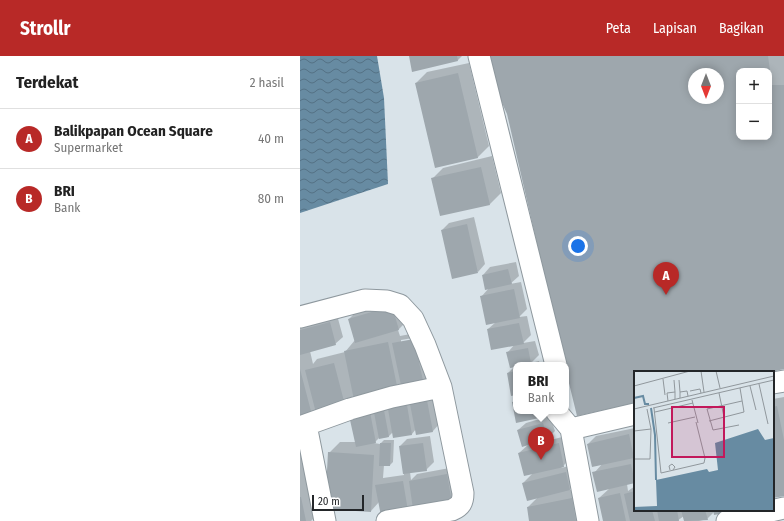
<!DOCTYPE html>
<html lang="id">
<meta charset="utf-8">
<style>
:root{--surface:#fff;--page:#f2f2f2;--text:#222;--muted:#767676;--line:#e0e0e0;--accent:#b82927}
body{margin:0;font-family:"Fira Sans Condensed",sans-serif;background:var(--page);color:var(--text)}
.controls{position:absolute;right:12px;top:12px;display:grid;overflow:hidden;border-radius:8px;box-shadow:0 2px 10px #0003}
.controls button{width:36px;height:36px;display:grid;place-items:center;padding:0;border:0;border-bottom:1px solid var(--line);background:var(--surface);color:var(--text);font:20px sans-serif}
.compass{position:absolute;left:388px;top:12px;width:36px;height:36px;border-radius:50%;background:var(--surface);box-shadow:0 2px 10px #0003;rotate:180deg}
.scale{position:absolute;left:12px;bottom:10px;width:52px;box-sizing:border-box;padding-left:4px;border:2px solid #232629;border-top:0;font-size:11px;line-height:14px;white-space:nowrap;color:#232629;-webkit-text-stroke:3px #fff;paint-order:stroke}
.you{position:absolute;left:278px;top:190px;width:14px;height:14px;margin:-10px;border:3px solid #fff;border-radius:50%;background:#1a73e8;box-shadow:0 0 0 6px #1a73e833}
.badge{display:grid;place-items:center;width:26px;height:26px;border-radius:50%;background:var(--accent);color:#fff;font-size:13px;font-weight:700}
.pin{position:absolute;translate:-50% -33px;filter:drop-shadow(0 1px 2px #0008)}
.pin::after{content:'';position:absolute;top:21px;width:14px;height:12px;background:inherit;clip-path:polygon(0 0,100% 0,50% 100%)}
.popup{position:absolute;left:213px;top:306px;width:56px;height:52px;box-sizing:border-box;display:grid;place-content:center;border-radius:8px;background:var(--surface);filter:drop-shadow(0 1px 3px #0005);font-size:13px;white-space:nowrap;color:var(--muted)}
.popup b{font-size:15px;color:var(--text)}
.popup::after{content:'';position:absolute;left:50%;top:100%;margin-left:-8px;border:8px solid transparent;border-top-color:var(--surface)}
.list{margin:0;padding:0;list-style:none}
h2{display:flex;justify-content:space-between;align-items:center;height:52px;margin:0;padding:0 16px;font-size:17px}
h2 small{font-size:13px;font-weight:400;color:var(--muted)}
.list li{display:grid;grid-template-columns:26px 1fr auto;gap:12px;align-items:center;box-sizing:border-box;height:60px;padding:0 16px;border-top:1px solid var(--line)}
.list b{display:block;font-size:15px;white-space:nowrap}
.list p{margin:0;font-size:13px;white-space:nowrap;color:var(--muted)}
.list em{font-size:13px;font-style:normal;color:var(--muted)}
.map{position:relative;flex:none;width:484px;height:465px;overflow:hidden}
header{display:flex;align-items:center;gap:24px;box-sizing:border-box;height:56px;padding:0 20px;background:var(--accent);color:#fff}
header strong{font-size:19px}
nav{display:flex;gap:22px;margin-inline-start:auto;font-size:14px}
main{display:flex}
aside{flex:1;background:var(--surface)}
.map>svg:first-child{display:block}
.water{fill:url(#water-waves)}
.shadow{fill:#0003;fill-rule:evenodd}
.building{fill:#9ea7ad;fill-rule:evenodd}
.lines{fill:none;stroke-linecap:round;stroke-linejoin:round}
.minor-casing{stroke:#8e989e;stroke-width:23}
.minor{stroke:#fff;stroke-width:21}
.inset-river{fill:none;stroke:#678ba2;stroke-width:2}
.inset-road{fill:none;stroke:#90979c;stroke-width:1}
.view{fill:#c2185b;fill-opacity:0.15;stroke:#c2185b;stroke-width:2}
.inset-edge{fill:none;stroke:#232629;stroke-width:2}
</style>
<header>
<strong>Strollr</strong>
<nav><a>Peta</a><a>Lapisan</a><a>Bagikan</a></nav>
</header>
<main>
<aside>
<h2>Terdekat<small>2 hasil</small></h2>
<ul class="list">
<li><span class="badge">A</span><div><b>Balikpapan Ocean Square</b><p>Supermarket</p></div><em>40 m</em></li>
<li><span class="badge">B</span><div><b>BRI</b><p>Bank</p></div><em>80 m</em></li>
</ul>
</aside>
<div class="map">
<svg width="484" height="465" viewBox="0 0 484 465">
<defs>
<pattern id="water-waves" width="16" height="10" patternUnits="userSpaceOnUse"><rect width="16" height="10" fill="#678ba2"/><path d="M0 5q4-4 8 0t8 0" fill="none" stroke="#547184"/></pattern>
</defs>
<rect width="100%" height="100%" fill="#d9e3e9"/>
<path class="water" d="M0 0H77L84 42 88 128 0 157Z"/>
<path class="shadow" d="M110 0H162L158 4Z
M182 0H484V312L466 316H335V346ZM439 15H469V81H439ZM394 18H418V42H394Z
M169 7 189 90 177 102 116 27 127 16Z
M192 100 201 137 190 148 141 159 132 123 143 112Z
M174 161 185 208 178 216 142 174 149 167Z
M216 206 219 220 210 228 221 226 227 253 219 261 227 260 231 279 223 287 235 285 239 299 231 307 239 305 240 309H216V338L208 317 215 310 207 297 215 288 188 273 196 266 181 241 189 232 183 219 190 211Z
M100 243 106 266 98 274 100 280 121 276 131 320 124 328 54 339 45 349 0 366V269L37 259 43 281 35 288 10 295 13 308 17 303 45 296 55 284 49 263 57 255ZM119 281V282L101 287V284Z
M134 332 140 367 133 375 116 373 112 378 93 376 88 381 79 382 74 387 80 388 84 384H94L93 406 90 409H84L83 422 104 419 100 390 107 383 130 380 134 406 126 414 110 416 111 424 117 418 155 411 159 438 152 446 114 448 107 454 79 446 71 455 29 397 40 386H56L49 356Z
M484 341V439L473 441V343Z
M216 344V355H249L244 360 217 365 213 347Z
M250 360 255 375 247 383 239 385V387L266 380 271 402 261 412 273 409 277 426 269 434 283 432 289 465H230L228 451 238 441 223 427 233 417 219 397 229 388 218 374 226 367Z
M335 372V400L333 402 335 401V426L327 428 328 435 335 430V454H433L414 456 407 463 399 465H385L384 460 377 465H305L299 442 310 432 294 417 303 407 288 388 296 380Z
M3 394 18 458 11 465H0V395Z"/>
<path class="building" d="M109 0H157L158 5 112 16Z
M181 0H468L472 29H484V313L471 316H335V347L277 360 266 315V309H265L207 58ZM439 15H469V81H439ZM394 18H418V42H394Z
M158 17 178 102 135 112 115 27Z
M181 111 190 149 140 160 131 122Z
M167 168 178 217 152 223 141 174Z
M208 213 212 228 185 234 182 219Z
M214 233 220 262 186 269 180 240Z
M92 250 99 274 55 287 48 263Z
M30 266 36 289 0 299V274Z
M219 267 224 288 191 294 187 273Z
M114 283 124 329 102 334 92 287Z
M88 286 98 335 54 344 44 295Z
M228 292 231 307 216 309V311L210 312 206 296Z
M34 307 45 349 16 357 5 314Z
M0 313 13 363 0 367Z
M216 315V339L211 340 207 317Z
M126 339 133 376 116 379 109 343Z
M106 343 112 379 93 382 87 347Z
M216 345V355H243L244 361 216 367 212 346Z
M83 349 89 381 79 383 73 351Z
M477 350 484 384V440L473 442V351Z
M69 351 76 387 56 391 48 355Z
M243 367 248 383 222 391 217 374Z
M329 378 334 402 292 411 287 388Z
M80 387H91L90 410H79Z
M123 387 127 415 103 418 99 390Z
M259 387 264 411 224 420 218 397Z
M28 396 74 399 71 456 25 453Z
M331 408 335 427 297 436 292 416Z
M266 416 270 434 227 445 222 427Z
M147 418 152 447 113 453 109 425Z
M103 425 108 455 81 460 75 429Z
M335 435V454H352L355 465H330L324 438Z
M320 437 326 465H303L298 442Z
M0 441H1L6 465H0Z
M272 442 276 465H229L227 451Z
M357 454H377L379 465H359Z
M381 454H405L408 464 384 465Z
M413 454H435V455L414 459Z"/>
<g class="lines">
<defs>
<path id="minor" d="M179 0 256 309
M0 261 65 244 87 245 100 249 113 263 125 289 141 331 163 437C163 446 161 450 152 454L87 465
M473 327 484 325
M256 355 271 373 288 465
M6 369 25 465
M0 371 50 353 92 341 141 331
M271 373 335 358
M427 465 484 452"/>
</defs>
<use href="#minor" class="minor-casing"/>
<use href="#minor" class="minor"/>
</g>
<g transform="translate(334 315)">
<rect width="140" height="140" fill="#d9e3e9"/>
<path d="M124 58 131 69 140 67V140H0V136L23 135 22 109 73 98 75 101 84 99 81 72Z" fill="#678ba2"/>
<path class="inset-river" d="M0 27 9 25 11 33H15M17 37 21 64 22 109"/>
<path class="inset-road" d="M67 0 70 21M82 0 86 17M29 8 31 24M40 9 41 21M45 9 46 21M125 13 134 53M0 15 56 0M116 15 122 39M56 20 66 18 67 22M85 22 90 46M46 27V21L53 20 54 25M58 29 64 52M34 30 33 22 41 21V28M19 37 140 9M20 37 27 102 70 92 71 87 62 51M0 38 140 5M13 38 17 58 16 88M21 41 59 32M75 50 110 41 106 17M34 52 61 46M105 54 79 59 73 38 108 30M0 60 17 58M0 88H16M36 99 35 95 38 93 41 96 39 99"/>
<path class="view" d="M38 36H90V86H38Z"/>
<rect width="140" height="140" class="inset-edge"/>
</g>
</svg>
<div class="controls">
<button>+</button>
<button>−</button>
</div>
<svg class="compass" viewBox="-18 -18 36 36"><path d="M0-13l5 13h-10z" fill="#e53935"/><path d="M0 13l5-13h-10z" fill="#767676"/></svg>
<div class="scale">20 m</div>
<div class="you"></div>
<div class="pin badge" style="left:366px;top:239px">A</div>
<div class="pin badge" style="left:241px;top:404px">B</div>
<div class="popup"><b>BRI</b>Bank</div>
</div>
</main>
